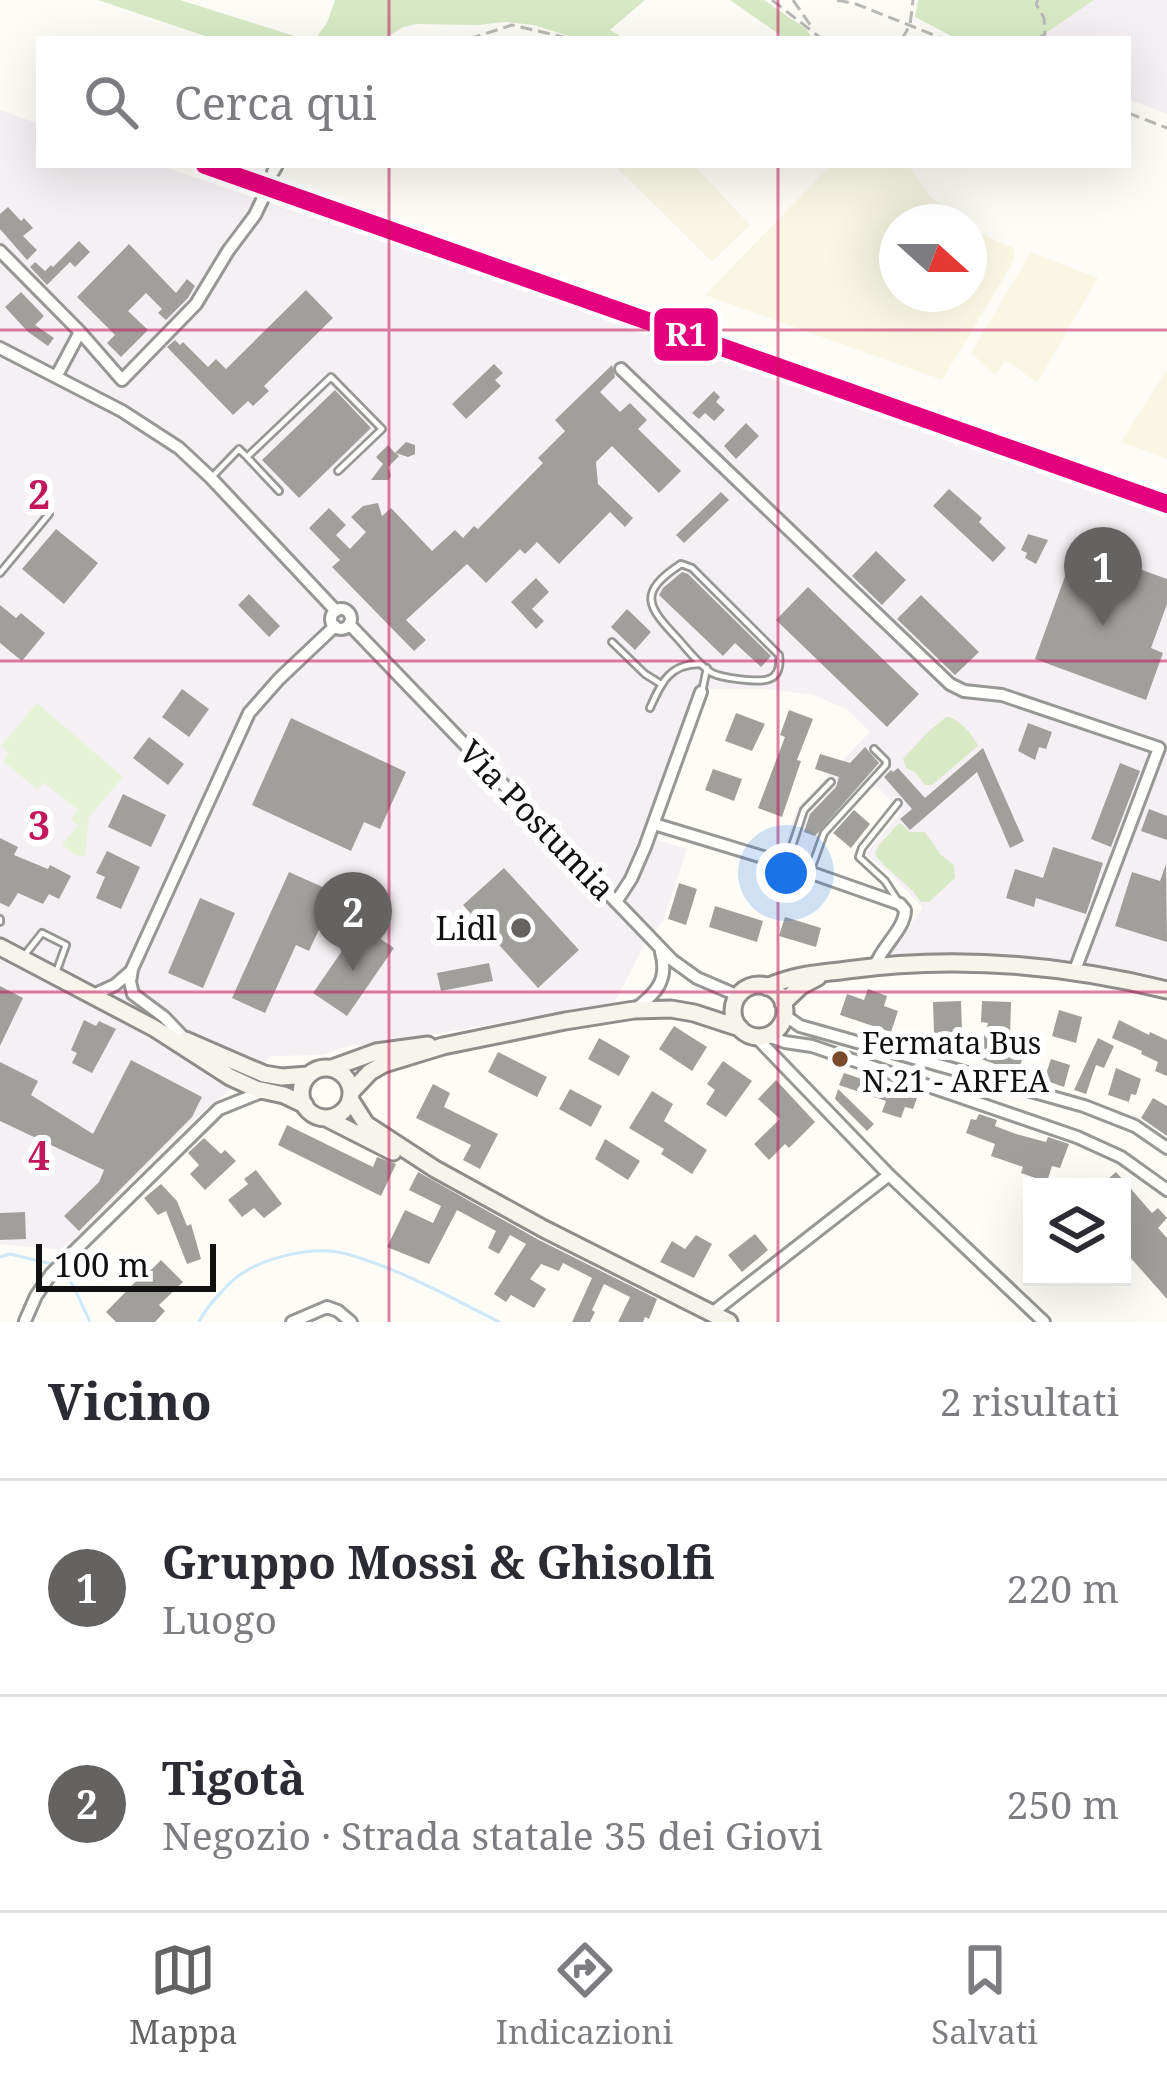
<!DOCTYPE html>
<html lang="it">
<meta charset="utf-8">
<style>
:root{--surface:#fff;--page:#f2f2f3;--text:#2b2b33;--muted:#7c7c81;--line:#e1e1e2;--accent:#646362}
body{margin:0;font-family:"Noto Serif",serif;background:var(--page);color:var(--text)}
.controls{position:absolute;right:36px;bottom:36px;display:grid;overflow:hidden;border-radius:0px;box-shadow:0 12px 48px #0002}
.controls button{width:108px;height:108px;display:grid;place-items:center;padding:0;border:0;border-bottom:3px solid var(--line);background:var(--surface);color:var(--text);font:60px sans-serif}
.compass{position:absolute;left:879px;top:204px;width:108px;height:108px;border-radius:50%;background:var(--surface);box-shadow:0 12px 48px #0002;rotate:111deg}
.scale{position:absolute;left:36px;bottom:30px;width:180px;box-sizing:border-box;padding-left:12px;border:6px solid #111;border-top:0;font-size:33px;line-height:42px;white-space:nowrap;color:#111;-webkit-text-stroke:9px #fff;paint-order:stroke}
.you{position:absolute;left:786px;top:873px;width:42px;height:42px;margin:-30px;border:9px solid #fff;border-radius:50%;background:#1a73e8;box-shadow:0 0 0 18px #1a73e833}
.badge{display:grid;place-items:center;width:78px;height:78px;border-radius:50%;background:var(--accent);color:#fff;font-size:39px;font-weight:700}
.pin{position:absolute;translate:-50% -99px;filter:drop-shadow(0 3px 6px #0008)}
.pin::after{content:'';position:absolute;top:63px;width:42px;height:36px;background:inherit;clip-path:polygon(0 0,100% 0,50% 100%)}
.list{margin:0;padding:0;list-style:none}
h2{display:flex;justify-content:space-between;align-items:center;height:156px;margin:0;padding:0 48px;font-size:51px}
h2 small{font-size:39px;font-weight:400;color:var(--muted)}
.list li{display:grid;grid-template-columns:78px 1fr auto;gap:36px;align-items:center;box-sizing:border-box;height:216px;padding:0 48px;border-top:3px solid var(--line)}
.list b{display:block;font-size:45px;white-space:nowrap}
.list p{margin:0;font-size:39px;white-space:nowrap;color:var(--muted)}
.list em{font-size:39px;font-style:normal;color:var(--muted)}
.icon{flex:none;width:66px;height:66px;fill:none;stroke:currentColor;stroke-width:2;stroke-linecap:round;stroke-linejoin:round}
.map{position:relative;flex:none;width:1167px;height:1322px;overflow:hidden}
.search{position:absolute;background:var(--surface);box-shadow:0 12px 48px #0002;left:36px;right:36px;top:36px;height:132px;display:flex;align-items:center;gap:30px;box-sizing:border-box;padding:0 42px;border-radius:0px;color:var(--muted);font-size:45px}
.sheet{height:588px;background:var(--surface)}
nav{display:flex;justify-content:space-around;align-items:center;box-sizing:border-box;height:168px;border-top:3px solid var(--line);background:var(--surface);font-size:33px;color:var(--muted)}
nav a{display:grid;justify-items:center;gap:6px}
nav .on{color:var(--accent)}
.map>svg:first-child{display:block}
.industrial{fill:#f5f0f3}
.farmland{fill:#f9f7e4}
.green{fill:#e7f3d7}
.forest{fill:#d8eac5}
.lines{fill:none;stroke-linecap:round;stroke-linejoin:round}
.stream{stroke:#cde8f7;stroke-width:3}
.building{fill:#a19f9c}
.street-tunnel{stroke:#dad9d4;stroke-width:10;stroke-dasharray:10 5;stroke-linecap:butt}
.lane-casing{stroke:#979795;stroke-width:10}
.street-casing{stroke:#979795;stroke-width:16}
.secondary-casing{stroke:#8e8d8b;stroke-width:21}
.path{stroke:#b9b9b8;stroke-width:3;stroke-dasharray:12 6;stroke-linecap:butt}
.lane{stroke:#fffffe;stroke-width:4.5}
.street{stroke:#fffffe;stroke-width:10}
.secondary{stroke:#f6f4eb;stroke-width:15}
.rail-1-casing{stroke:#fff;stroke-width:27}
.rail-1{stroke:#e5007d;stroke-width:18}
.grid{fill:none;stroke:#c2185b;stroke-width:3;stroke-opacity:0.55}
.poi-dot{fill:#646362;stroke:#fff;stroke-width:4.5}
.bus-dot{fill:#7a4b2a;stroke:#fff;stroke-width:4.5}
.labels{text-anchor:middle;stroke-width:12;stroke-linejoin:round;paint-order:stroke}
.bus-label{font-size:30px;fill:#111;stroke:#fff;text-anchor:start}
.street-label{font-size:33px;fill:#111;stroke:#fff}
.poi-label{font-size:33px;fill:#111;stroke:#fff;text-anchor:end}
.grid-label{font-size:39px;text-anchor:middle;font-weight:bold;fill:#c2185b;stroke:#fff;stroke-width:12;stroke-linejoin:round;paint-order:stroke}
.line-badge{stroke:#fff;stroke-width:4.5}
.badge-label{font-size:33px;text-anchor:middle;font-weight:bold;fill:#fff}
</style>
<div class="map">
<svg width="1167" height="1322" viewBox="0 0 1167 1322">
<rect width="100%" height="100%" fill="#fdfcf7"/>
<path class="industrial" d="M1094 0H1167V114L1128 99V39H1037Z
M0 110 39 124V165H158L1167 509V990L1075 970 886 965 898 941 923 908 892 876 866 854 902 811 874 784 829 835 817 863 783 851 797 808 870 732 848 710 814 695 769 689H709L654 839 687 849 663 921 645 943 615 1002 374 1045H352L322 1055 271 1056 194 1119 63 1250 0 1244Z"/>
<path class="farmland" d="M614 165H694L750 225 712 262Z
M831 165H908L930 196 960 222H897V294H969V229L1014 248V257L1009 269 942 380 705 295Z
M1031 252 1098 278 1037 383 1006 360 995 375 971 353Z
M1167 369V459L1121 442Z"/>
<path class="green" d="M37 703 123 777 89 817 85 856 75 855 62 844 78 826 71 819 78 810 44 783 37 789 3 761 9 754 1 746Z"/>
<path class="forest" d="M98 0H180L304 39H214Z
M335 0H645L610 30 625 39H578L534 25 505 22 478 25 417 24 403 27 384 39H315L327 23Z
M730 0H764L806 29 813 39H786Z
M918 0H1094L1037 39H957L915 17Z
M946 717C956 716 975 736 978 746L932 785H925L915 772 906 768 903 759 927 733Z
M898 824H902L910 832H925L940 854 954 865 955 878 929 902H921C909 882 885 871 875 854L879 845Z"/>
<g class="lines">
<path class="stream" d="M0 1257 10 1254 56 1265
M63 1271 74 1287 90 1322
M199 1322C205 1308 217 1297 227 1286 252 1259 312 1244 347 1254 400 1269 450 1297 499 1322"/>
</g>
<path class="building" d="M8 207 21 221 24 218 33 228 23 236 37 250 27 260 0 229V214Z
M79 241 90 252 75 267 70 262 47 285 30 267 35 262 45 271 51 265 53 267Z
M129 244 176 293 187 279 195 286 188 298 166 320 158 313 162 309 146 293 128 311 148 330 121 357 107 343 115 335 77 297Z
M306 290 333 318 264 386 269 391 253 406 248 401 233 415 167 347 175 340 180 345 183 342 208 367 216 359 226 369Z
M21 292 44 316 35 325 54 338 48 346 28 332 5 307Z
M494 364 503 373 495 380 501 386 466 419 452 404Z
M612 365 615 377 600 392 620 412 630 403 647 420 638 429 681 471 659 493 612 446 596 462 598 484 633 518 625 527 610 512 559 564 537 542 525 554 520 549 486 583 467 564 406 620 426 640 414 651 332 567 340 560 309 528 329 508 346 525 336 535 350 549 366 532 351 517 363 506 378 503 382 516 391 508 432 551 455 530 463 538 474 526 478 529 543 463 538 458 565 431 555 420Z
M335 390 371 428 299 498 262 460Z
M714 391 720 397 716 402 725 410 714 421 705 413 699 419 692 413Z
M746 423 759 436 736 459 724 446Z
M406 442 415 445V454L408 457 396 453 399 456 388 467 391 476 388 480H371L383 464 376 457 388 445 395 453Z
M949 489 982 518 979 522 1006 548 993 562 933 506Z
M721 492 729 500 684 543 676 535Z
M56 529 98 563 64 604 22 569Z
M1028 534 1048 540 1036 564 1025 558 1027 553 1021 550Z
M1076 546 1167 579V604L1151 648 1163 653 1146 700 1035 659Z
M876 551 906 580 882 605 852 576Z
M682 572 688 574 771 656 761 667 735 643 723 656 659 595 663 588Z
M536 578 549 592 532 609 544 621 536 629 511 602Z
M808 587 919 694 887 727 776 620Z
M249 594 280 626 269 637 238 605Z
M921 595 979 652 955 675 897 619Z
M0 605 16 618 21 613 45 633 22 661 0 643Z
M627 609 651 632 635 650 611 627Z
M182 689 209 709 189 737 162 717Z
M789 710 813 719 797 760 801 761 782 817 758 808 785 737 780 735Z
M736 713 765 724 752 751 725 741Z
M291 718 406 772 380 829 364 822 351 851 252 805Z
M1028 723 1052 732 1046 749 1039 747 1035 760 1018 751Z
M149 737 184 764 168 785 133 758Z
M865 747 879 763 815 836 804 832 810 814 836 787 839 777 815 769 820 754 850 763Z
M983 748 1024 841 1010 848 977 772 910 830 900 819 912 809 884 777 891 770 893 772 898 768 925 798Z
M1120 763 1140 771 1111 847 1091 839Z
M713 769 742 779 734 801 705 790Z
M123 794 166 815 151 847 108 827Z
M1149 809 1167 816V840L1141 831Z
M854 810 870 824 851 848 833 833Z
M0 838 18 847 14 855 48 869 50 865 71 876 59 899 49 894 43 904 18 893 9 907 0 903Z
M1053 847 1103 863 1086 914 1036 898 1034 907 1006 898 1015 869 1043 878Z
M107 851 140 867 121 909 96 898 105 877 96 873Z
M1166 864 1167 942 1115 926 1132 872 1160 881Z
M504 868 579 950 538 988 463 905Z
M289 872 336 893 309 951 296 945 265 1013 232 998Z
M679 883 697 889 686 925 668 919Z
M200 898 235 913 203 988 168 973Z
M715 906 763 921 757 942 709 927Z
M785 917 821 928 816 947 779 936Z
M360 925 394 948 347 1016 313 993Z
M489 963 493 981 441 991 437 973Z
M0 986 23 998 0 1046Z
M868 989 887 996 884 1006 898 1011 891 1032 840 1015 847 994 864 1000Z
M961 1001 962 1032 934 1033 933 1002Z
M982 1001 1011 1002 1010 1038 1029 1044 1017 1072 978 1058 988 1023 981 1022Z
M1059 1010 1082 1017 1076 1043 1052 1036Z
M84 1020 96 1026 99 1021 116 1029 92 1073 72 1063 77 1053 71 1050Z
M1119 1020 1149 1035 1150 1032 1167 1040V1076L1155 1071 1158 1062 1141 1054 1142 1051 1112 1038Z
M674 1026 707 1047 692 1071 659 1049Z
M599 1038 630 1056 619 1076 588 1059Z
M1098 1038 1114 1046 1104 1068 1096 1065 1086 1094 1074 1090Z
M498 1052 547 1077 537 1097 488 1072Z
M1051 1059 1070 1065 1064 1087 1044 1080Z
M131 1060 202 1097 192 1117 79 1231 64 1216 99 1182 104 1170 0 1121V1062L38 1081 31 1095 93 1134Z
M723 1061 752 1081 726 1117 706 1104 715 1090 707 1084Z
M1116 1068 1141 1079 1136 1095 1131 1094 1129 1102 1108 1095Z
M844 1073 917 1098 913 1109 905 1107 901 1118 882 1112 886 1101 839 1085Z
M776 1080 815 1122 789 1148 785 1144 769 1160 754 1144 780 1119 758 1099Z
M433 1084 450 1093 444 1107 498 1134 480 1169 463 1160 471 1145 416 1118Z
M570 1089 602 1106 591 1127 559 1109Z
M838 1089 874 1124 867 1131 835 1099Z
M652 1091 673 1104 664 1121 707 1150 692 1174 661 1154 664 1149 629 1128Z
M1153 1098 1167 1106V1136L1141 1118Z
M979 1114 997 1120 995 1126 1016 1134 1046 1142 1048 1137 1069 1144 1060 1168 1052 1166 1047 1182 1021 1173 1023 1167 991 1156 995 1144 966 1133 971 1119 976 1120Z
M287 1125 373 1167 377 1157 396 1164 381 1196 278 1145Z
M204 1138 221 1154 225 1150 236 1161 205 1190 190 1174 199 1165 188 1153Z
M605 1139 640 1161 628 1180 595 1159Z
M256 1170 282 1204 264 1218 254 1208 242 1217 228 1200 248 1184 244 1179Z
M418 1172 539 1240 657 1299 649 1319 645 1317 643 1322H618L630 1297 604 1284 592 1310 595 1312 590 1322H572L592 1278 563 1263 559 1271 541 1264 530 1279 546 1289 534 1308 511 1295 506 1302 494 1294 526 1244 510 1235 499 1254 488 1248 496 1231 457 1210 429 1264 387 1247 405 1210 433 1223 441 1206 409 1190Z
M1116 1172 1152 1213 1158 1208 1167 1218 1158 1228 1167 1238V1299L1122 1248V1239L1126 1235 1122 1231V1187H1099Z
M161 1184 177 1201 187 1226 191 1224 201 1259 187 1264 166 1211 158 1215 144 1198Z
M25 1212 26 1239 0 1240V1213Z
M755 1234 768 1250 742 1272 728 1255Z
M696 1235 712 1244 694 1278 660 1262 672 1241 685 1249Z
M161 1260 183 1282 159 1305 165 1311 155 1322H116L106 1312 144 1273 146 1275Z"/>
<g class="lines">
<path class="street-tunnel" d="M264 196 273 172"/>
<defs>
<path id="lane" d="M211 478 239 449 245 455
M279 491 247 457 331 377 382 429 338 471
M681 564 692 568 779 655C780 663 780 675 769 679 759 683 722 678 712 673 699 665 688 650 678 639 647 606 637 593 681 564Z
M0 573 49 514
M612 642 645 674 661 684
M702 692 707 668
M650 708C661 683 670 663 701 664
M786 864 804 810 831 782
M810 872 824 833 886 765V761L874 749
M898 901 885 881 859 857 862 848 898 803
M0 919V922
M23 957 42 933 66 945 57 970"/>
<path id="street" d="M273 172 277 165
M0 251 80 332 56 377
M80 332 122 380 196 304 228 251 255 215 264 196
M0 348 122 411 179 448 211 478 336 611
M621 369 950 684 964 691 1002 695 1159 748 1075 970
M331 619a10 10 0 1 1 20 0a10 10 0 1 1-20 0Z
M349 624 672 960 697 978 739 996
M654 824 786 864 900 904 905 910C905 929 882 946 875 966
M616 902 631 879 645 847 701 692
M93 995 115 985 130 972
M634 1010C656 994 669 980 661 952
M784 1015 800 1026 1084 1106 1135 1126 1167 1148
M767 1036 785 1042 812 1046 1077 1137 1121 1157 1167 1190
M756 1037 889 1175 1044 1322
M186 1040 164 1017 133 994 130 982 132 969 249 713 279 679 335 626
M712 1313 889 1175
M25 1321 36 1296 51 1274 219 1109 264 1091
M292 1322 327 1307 338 1311 351 1322"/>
<path id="secondary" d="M0 947 154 1028 230 1077 256 1089 284 1095 305 1105
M733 1011a26 26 0 1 1 52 0a26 26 0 1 1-52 0Z
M767 987C796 974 817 974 847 970 956 955 1061 964 1167 990
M783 1003 801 986 818 977
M185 1040 264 1074 282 1077 308 1075
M332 1068 376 1052 428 1045
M301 1093a25 25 0 1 1 50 0a25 25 0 1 1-50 0Z
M351 1092 370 1072 384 1064 443 1046 565 1021 634 1010 671 1009 694 1013 740 1028
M350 1099 366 1124 435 1169 544 1229 729 1322
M326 1118 393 1152"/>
</defs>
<use href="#lane" class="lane-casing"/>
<use href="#street" class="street-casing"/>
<use href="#secondary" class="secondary-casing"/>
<path class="path" d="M772 0 822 39
M793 0 813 29
M837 0 856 4 944 39
M469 39 512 25 572 39
M902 39 910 25 913 0
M1038 39 1045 34 1044 18 1036 4 1038 0
M1128 113 1167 128"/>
<use href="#lane" class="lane"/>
<use href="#street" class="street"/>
<use href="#secondary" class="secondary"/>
<defs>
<path id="rail-1" d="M205 165 1167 504"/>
</defs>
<use href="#rail-1" class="rail-1-casing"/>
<use href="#rail-1" class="rail-1"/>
</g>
<path class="grid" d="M389 0V39M778 0V39M389 165V1322M778 165V1322M0 330H1167M0 661H1167M0 992H1167"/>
<circle class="poi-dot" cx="521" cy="928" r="12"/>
<circle class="bus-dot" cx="840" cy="1059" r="10"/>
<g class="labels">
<g class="bus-label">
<text x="862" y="1054">Fermata Bus<tspan x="862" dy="38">N.21 - ARFEA</tspan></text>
</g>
<g class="street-label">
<text transform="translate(537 820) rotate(46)" y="12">Via Postumia</text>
</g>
<g class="poi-label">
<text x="497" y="940">Lidl</text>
</g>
</g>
<g class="grid-label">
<text x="39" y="509">2</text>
<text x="39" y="840">3</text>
<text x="39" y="1170">4</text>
</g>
<rect class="line-badge" x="652" y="306" width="68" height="57" rx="12" fill="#e5007d"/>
<g class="badge-label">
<text x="686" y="346">R1</text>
</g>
</svg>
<div class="controls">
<button><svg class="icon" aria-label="layers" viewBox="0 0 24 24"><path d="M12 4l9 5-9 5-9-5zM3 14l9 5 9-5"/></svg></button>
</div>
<svg class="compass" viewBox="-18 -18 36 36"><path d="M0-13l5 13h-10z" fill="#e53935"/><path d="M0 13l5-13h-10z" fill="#7c7c81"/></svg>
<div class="scale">100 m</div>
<div class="you"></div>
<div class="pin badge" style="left:1103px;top:626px">1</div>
<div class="pin badge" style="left:353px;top:971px">2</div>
<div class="search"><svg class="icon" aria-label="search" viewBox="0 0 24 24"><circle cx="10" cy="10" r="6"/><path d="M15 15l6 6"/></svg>Cerca qui</div>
</div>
<section class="sheet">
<h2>Vicino<small>2 risultati</small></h2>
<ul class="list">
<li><span class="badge">1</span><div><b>Gruppo Mossi &amp; Ghisolfi</b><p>Luogo</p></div><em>220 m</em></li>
<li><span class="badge">2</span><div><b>Tigotà</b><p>Negozio · Strada statale 35 dei Giovi</p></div><em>250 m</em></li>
</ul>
</section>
<nav>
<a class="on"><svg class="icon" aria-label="map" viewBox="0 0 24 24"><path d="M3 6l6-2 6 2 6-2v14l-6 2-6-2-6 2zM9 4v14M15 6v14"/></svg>Mappa</a>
<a><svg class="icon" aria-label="directions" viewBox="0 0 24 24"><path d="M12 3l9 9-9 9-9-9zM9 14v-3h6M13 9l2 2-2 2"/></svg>Indicazioni</a>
<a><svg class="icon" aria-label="saved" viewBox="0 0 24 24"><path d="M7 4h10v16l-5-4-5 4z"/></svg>Salvati</a>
</nav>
